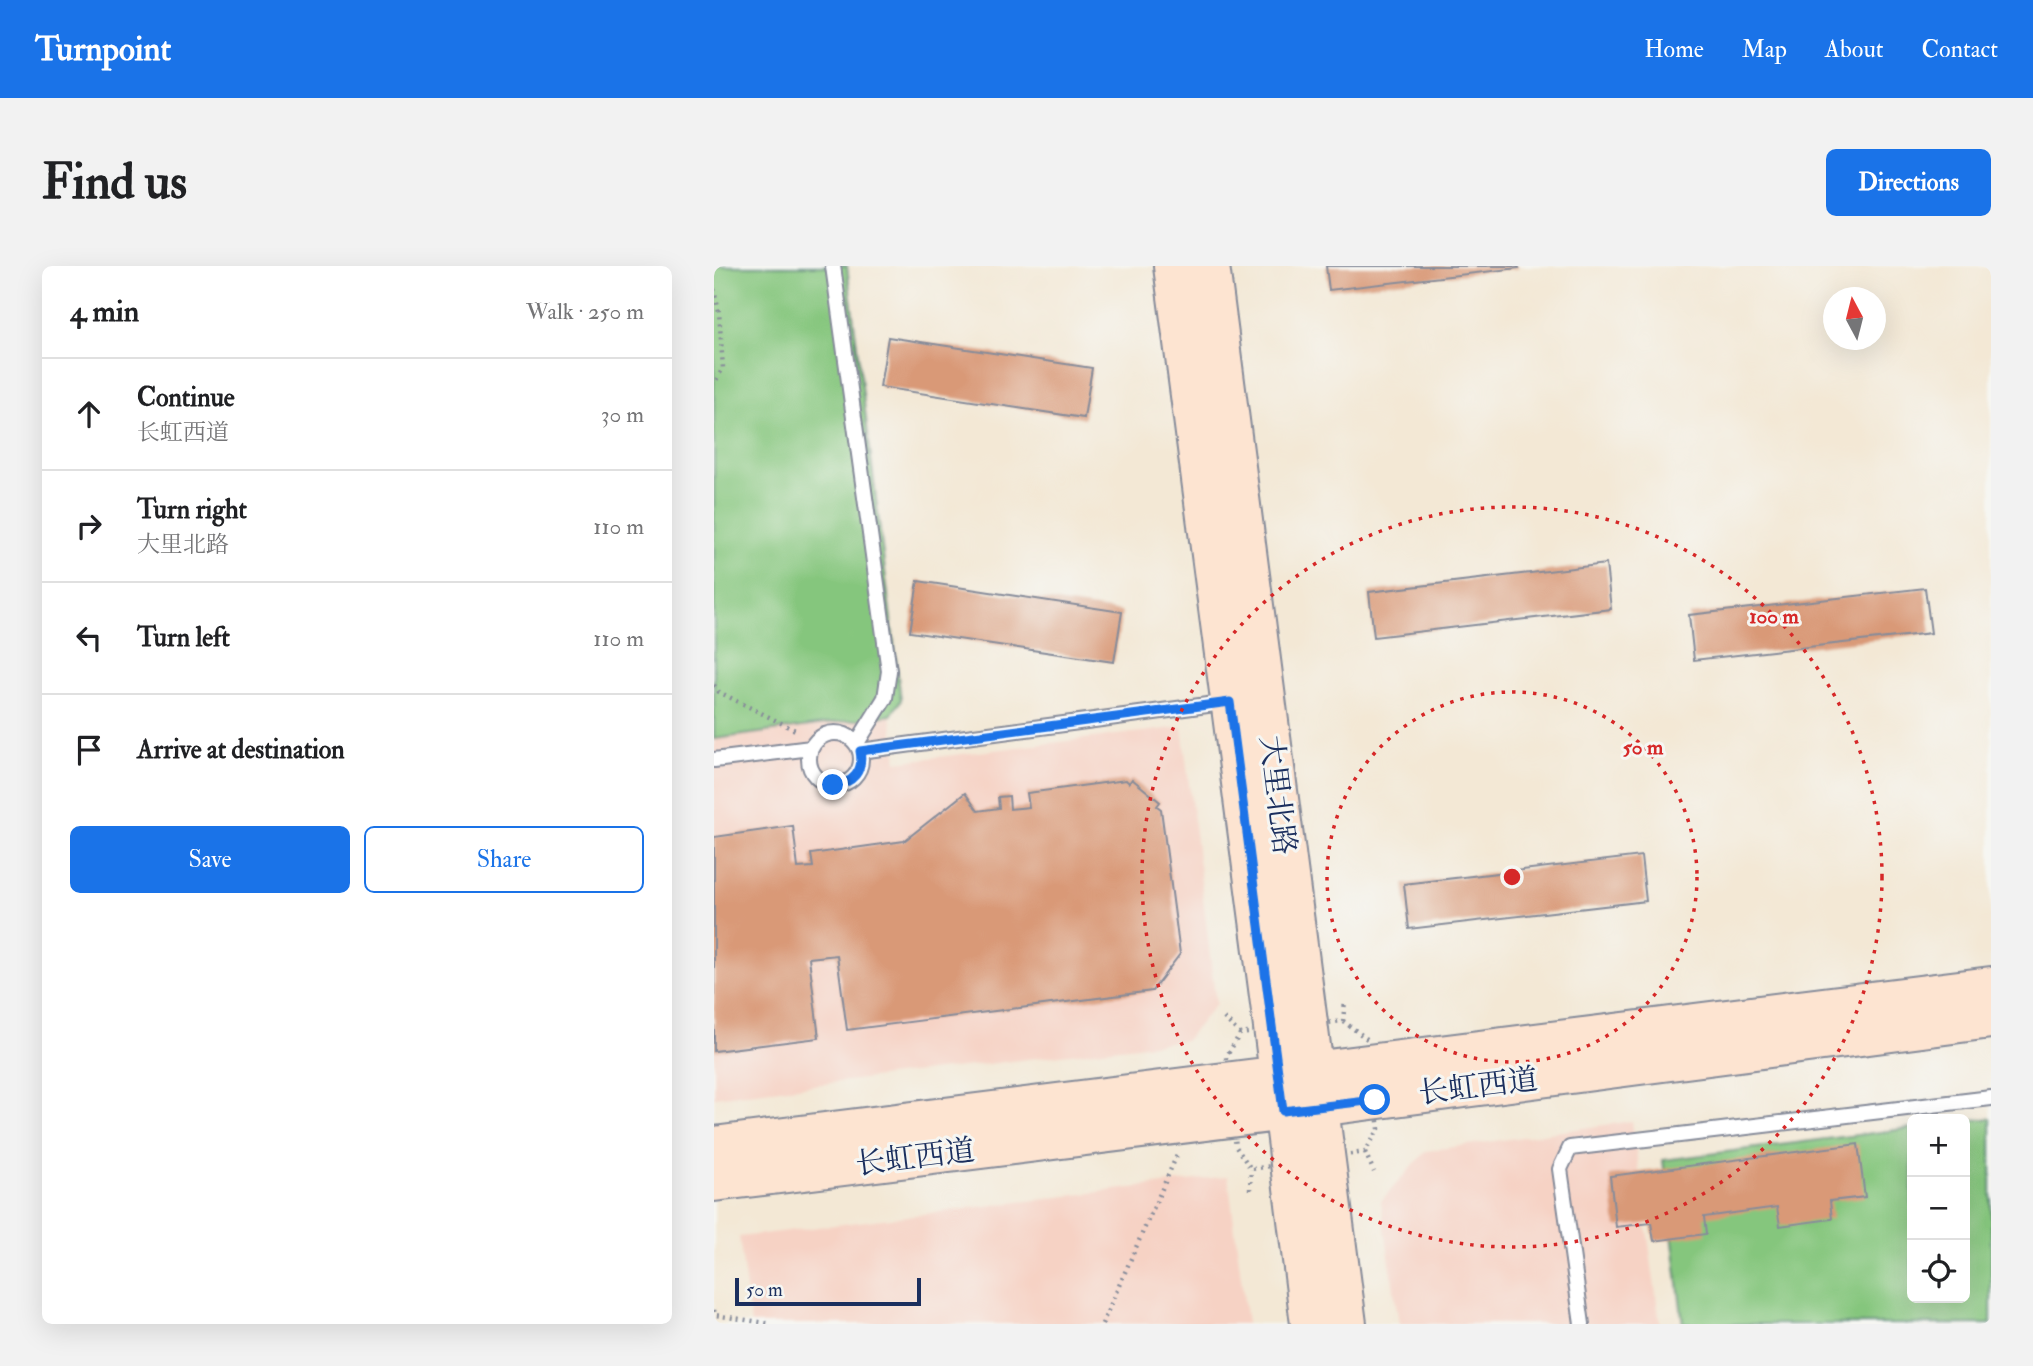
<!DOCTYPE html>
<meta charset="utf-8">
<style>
:root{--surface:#fff;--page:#f2f2f2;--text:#202124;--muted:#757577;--line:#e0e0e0;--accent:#1a73e8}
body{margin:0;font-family:"IM FELL Double Pica","Noto Serif SC",serif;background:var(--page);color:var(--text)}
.controls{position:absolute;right:21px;bottom:21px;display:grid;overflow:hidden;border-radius:10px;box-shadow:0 7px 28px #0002}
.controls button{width:63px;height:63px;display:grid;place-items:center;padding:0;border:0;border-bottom:2px solid var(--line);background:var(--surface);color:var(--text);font:35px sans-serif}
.compass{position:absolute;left:1109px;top:21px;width:63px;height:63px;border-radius:50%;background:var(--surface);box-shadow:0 7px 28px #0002;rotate:353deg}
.scale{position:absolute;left:21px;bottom:18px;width:186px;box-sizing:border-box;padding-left:7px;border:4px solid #1b2f5e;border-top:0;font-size:19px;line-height:24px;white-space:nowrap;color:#1b2f5e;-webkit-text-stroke:5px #f6f6f2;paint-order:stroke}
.stop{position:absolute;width:21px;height:21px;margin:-16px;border:5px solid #1a73e8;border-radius:50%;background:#fff}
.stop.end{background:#1a73e8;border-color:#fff;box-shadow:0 2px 7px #0008}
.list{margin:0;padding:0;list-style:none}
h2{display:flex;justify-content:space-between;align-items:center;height:91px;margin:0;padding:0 28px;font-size:30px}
h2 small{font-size:23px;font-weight:400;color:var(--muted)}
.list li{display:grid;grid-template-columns:46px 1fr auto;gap:21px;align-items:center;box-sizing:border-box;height:112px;padding:0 28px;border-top:2px solid var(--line)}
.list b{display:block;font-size:26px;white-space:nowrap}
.list p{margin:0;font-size:23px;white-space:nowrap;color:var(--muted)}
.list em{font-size:23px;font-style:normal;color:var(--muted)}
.actions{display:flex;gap:14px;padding:21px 28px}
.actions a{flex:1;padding:16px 0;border:2px solid var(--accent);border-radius:10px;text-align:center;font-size:24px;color:var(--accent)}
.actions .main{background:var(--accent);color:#fff}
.icon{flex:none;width:38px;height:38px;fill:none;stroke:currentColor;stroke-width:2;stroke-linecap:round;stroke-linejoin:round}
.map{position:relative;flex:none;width:1277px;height:1058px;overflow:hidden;border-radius:10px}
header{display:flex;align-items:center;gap:42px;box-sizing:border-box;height:98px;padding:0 35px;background:var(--accent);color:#fff}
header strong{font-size:33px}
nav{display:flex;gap:38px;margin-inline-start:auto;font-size:24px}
.intro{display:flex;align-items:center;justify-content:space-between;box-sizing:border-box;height:168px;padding:0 42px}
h1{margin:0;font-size:49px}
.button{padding:18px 32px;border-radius:10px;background:var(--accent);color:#fff;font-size:24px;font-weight:700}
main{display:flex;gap:42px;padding:0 42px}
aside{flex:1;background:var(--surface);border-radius:10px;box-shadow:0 7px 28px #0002}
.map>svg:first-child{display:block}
.built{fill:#f6d2c4}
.green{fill:#85c67d;stroke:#507a6e;stroke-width:2}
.building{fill:#d99977}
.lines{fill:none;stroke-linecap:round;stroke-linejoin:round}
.lane-casing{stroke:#878c9a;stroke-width:18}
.secondary-casing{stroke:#878c9a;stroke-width:42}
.path{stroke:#878c9a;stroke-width:4.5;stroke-dasharray:2 5;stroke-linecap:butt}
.lane{stroke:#fff;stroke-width:14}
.secondary{stroke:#fde4d1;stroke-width:38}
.route{stroke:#1a73e8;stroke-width:9}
.ring{fill:none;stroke:#d62828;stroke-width:3.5;stroke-dasharray:3.5 7}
.labels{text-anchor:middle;stroke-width:6;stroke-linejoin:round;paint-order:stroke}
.street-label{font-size:30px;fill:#1b2f5e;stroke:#f6f6f2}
.centre{fill:#d62828;stroke:#f6f6f2;stroke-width:3.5}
.ring-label{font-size:21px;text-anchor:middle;font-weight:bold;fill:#d62828;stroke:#f6f6f2;stroke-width:6;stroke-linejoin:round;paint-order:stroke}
</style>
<header>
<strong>Turnpoint</strong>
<nav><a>Home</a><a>Map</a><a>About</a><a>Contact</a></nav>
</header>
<div class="intro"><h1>Find us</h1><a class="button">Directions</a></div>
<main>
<aside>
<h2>4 min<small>Walk · 250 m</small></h2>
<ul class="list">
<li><svg class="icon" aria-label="ahead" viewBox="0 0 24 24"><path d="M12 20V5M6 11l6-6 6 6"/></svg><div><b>Continue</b><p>长虹西道</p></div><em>30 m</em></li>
<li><svg class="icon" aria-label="right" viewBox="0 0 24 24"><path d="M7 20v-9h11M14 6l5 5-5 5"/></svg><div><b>Turn right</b><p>大里北路</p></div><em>110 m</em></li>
<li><svg class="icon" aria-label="left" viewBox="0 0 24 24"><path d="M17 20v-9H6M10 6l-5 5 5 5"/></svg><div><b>Turn left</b></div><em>110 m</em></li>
<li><svg class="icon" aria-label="arrive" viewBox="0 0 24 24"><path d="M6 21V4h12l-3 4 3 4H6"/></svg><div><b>Arrive at destination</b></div></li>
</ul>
<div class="actions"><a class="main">Save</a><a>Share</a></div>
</aside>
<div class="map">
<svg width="1277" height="1058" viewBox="0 0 1277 1058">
<rect width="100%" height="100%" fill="#f6f6f2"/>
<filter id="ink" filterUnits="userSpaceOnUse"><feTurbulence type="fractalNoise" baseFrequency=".0143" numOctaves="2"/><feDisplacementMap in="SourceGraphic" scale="14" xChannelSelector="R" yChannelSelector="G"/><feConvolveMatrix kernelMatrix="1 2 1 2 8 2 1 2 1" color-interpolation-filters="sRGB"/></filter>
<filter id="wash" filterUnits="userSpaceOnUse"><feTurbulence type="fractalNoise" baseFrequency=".00686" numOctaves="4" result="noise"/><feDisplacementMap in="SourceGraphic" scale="28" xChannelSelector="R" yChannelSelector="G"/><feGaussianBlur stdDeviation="1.57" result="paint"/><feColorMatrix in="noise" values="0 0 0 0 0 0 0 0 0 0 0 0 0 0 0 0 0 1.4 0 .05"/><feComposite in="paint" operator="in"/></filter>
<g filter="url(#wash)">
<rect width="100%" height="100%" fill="#f3e8d5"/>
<path class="built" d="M177 449 183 496 468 461 502 738 472 774 0 831V473Z
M918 855 946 1058H685L667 935 712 885Z
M514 910 533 1058H37L25 971Z"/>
<path class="green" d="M0 0H133L187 434 177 449 0 473Z
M1277 852V1058H969L949 894 1198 862V1032H1251V855Z"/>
<g id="blocks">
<path class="building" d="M612 0H804L805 2 615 24Z
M174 71 378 102 370 152 166 121Z
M892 298 897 343 660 371 655 326Z
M204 315 408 346 400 396 196 366Z
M1211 322 1217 367 980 394 975 349Z
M418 513 446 536 443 540 447 543 466 688 438 725 133 764 123 689 95 692 105 772 0 785V571L79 560 84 602 99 601 97 588 190 575 251 527 264 545 285 542 284 531 295 530 296 543 315 541 313 527 412 514 415 517Z
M927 590 932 635 695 663 690 618Z
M1144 878 1151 931 1116 935 1118 953 1066 960 1063 941 990 951 992 968 940 975 937 957 902 961 896 910Z"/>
</g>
</g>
<g filter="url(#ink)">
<use href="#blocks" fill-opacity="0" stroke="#878c9a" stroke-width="2"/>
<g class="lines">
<defs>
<path id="lane" d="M119 0 175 405 171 432 143 477
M95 493a26 26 0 1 1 52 0a26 26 0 1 1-52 0Z
M146 485 516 436
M0 494 97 482
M868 1058 846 903 856 882 1277 832"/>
<path id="secondary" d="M459 0 557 745 596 1058
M496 0 633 1058
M0 880 1277 720
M0 916 604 841 1277 753"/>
</defs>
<use href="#lane" class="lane-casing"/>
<use href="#secondary" class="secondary-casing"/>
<path class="path" d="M0 23 5 46 9 102 0 118
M0 419 5 426 81 464
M510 752 526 768
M629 755 653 773 665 863 651 886 537 903 522 881 512 791 526 768Z
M629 755 631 735
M651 886 660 906
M536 924 537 903
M0 1044 1 1049 58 1058
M388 1058 463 889"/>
<use href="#lane" class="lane"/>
<use href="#secondary" class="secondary"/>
</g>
</g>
<g class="lines" filter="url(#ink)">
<path class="route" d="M119 519C139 518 150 505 146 485L516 436 569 845 661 834"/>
</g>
<g class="ring">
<circle cx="798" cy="611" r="185"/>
<circle cx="798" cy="611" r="370"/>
</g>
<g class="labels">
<g class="street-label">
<text transform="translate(564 529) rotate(83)" y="10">大里北路</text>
<text transform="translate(764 820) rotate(-7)" y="10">长虹西道</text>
<text transform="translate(201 891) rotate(-7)" y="10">长虹西道</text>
</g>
</g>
<circle cx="798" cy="611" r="10" class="centre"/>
<g class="ring-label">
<text x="1060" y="357">100 m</text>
<text x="929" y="488">50 m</text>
</g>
</svg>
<div class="controls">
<button>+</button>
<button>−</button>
<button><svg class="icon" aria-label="locate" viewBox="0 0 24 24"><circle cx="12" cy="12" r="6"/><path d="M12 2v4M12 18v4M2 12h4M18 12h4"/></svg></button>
</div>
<svg class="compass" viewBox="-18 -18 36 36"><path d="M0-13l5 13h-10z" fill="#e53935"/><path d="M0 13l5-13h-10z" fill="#757577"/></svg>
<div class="scale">50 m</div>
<div class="stop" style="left:661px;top:834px"></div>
<div class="stop end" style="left:119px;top:519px"></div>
</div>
</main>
